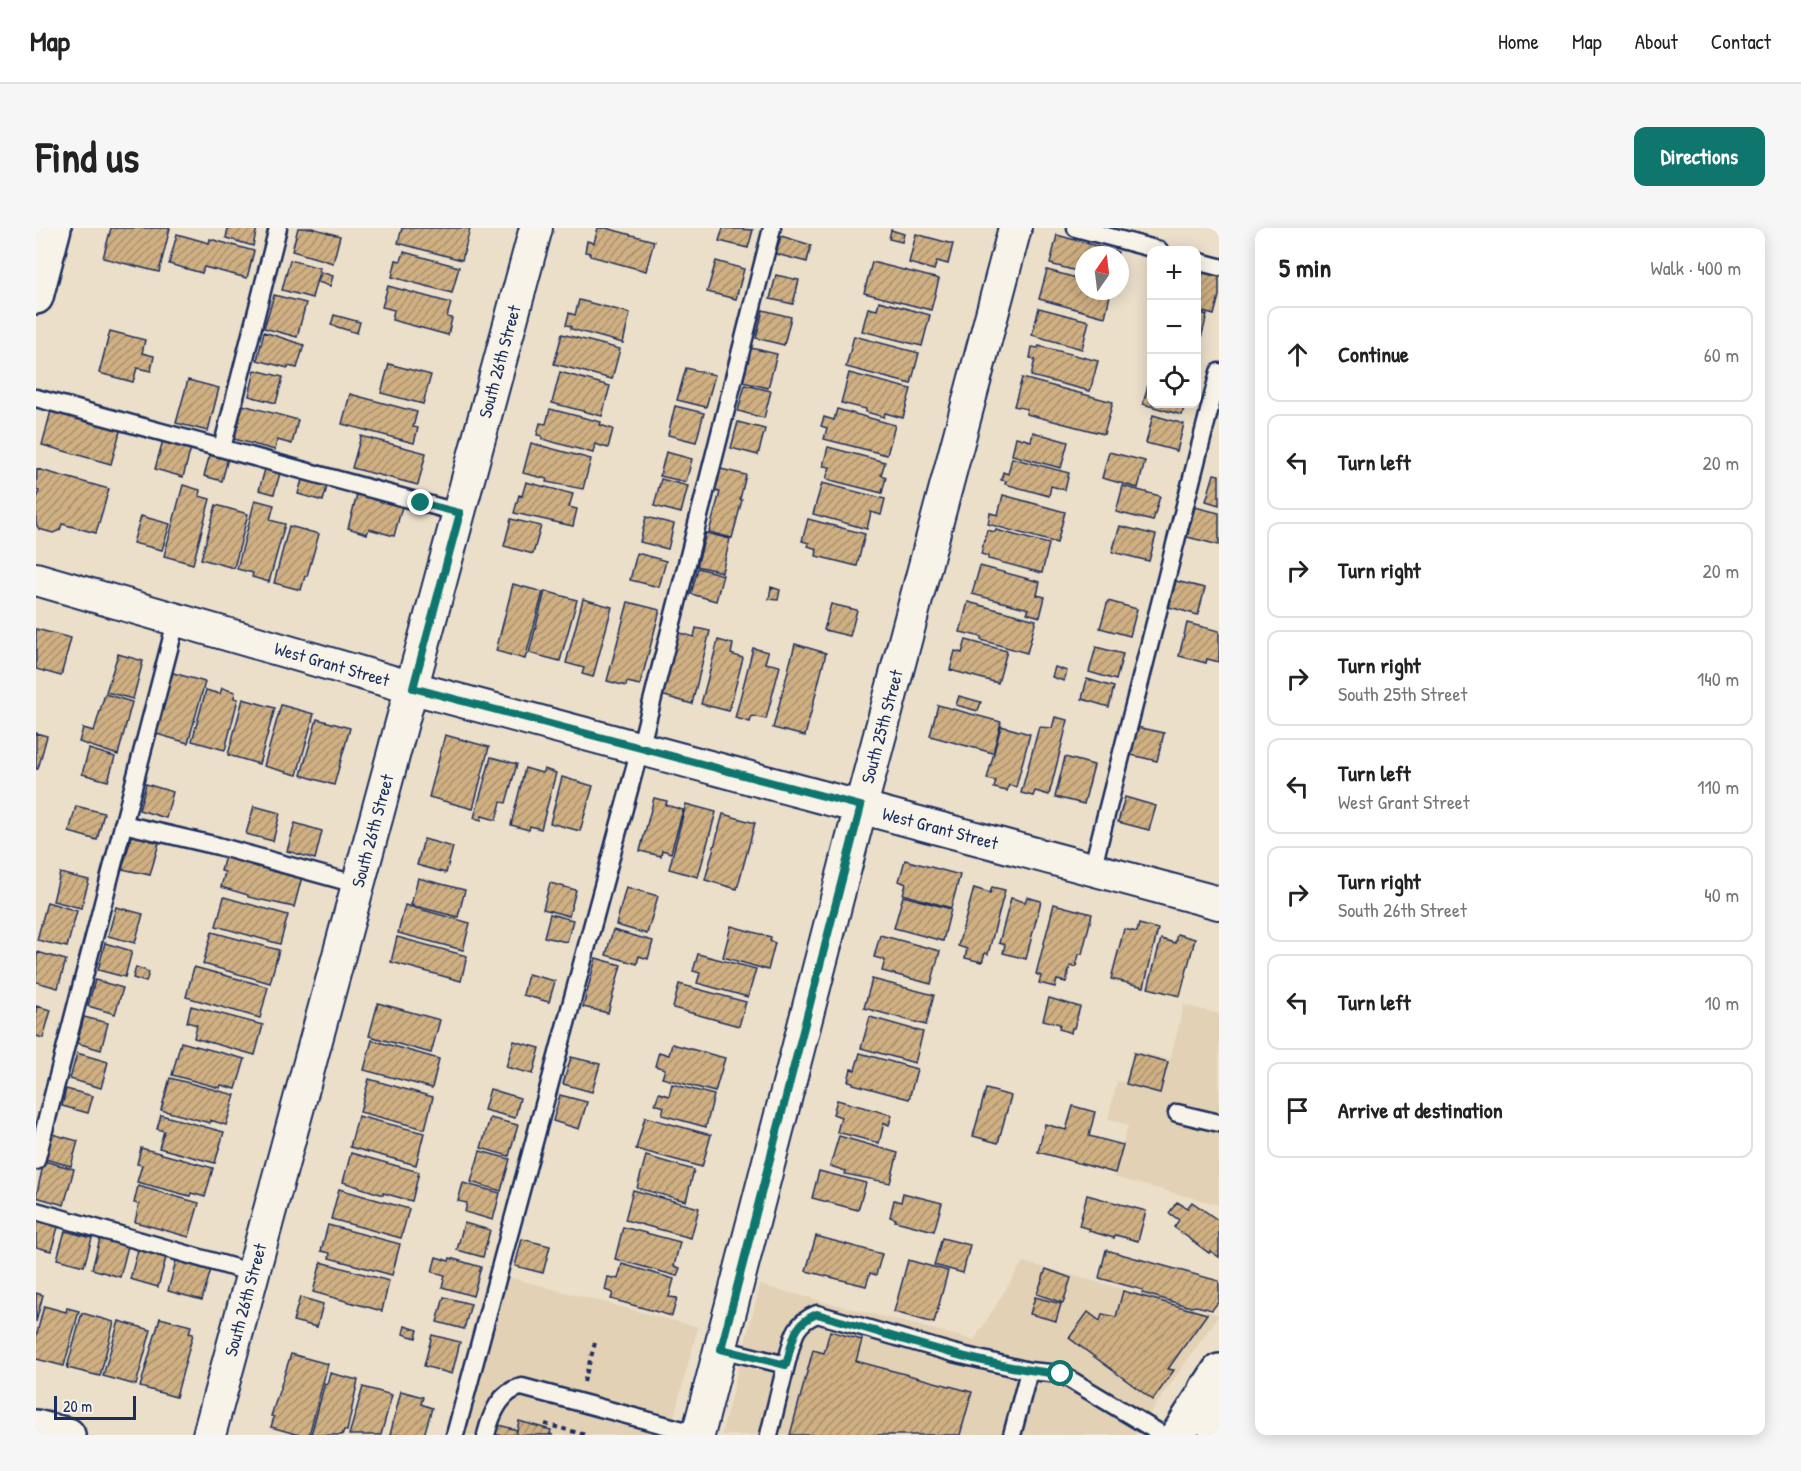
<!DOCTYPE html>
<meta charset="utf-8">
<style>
:root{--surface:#fff;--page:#f6f6f6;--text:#222;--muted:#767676;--line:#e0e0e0;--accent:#0f766e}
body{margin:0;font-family:"Patrick Hand",sans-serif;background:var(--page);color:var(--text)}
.controls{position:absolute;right:18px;top:18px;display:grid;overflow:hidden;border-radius:12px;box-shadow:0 3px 15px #0003}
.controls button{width:54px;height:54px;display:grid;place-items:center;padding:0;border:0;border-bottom:2px solid var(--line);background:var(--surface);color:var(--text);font:30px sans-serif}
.compass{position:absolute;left:1039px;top:18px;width:54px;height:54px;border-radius:50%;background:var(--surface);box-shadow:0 3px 15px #0003;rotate:14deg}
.scale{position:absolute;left:18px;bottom:15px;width:82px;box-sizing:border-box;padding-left:6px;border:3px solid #1b2f5e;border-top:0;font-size:16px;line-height:21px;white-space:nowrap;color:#1b2f5e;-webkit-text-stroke:4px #f7f3e8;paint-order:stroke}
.stop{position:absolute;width:18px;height:18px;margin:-14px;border:4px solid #0f766e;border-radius:50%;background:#fff}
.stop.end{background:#0f766e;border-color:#fff;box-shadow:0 2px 6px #0008}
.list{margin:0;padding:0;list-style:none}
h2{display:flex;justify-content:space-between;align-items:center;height:78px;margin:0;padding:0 24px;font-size:26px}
h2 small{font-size:20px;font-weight:400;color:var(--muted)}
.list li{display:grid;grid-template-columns:39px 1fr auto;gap:18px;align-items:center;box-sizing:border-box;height:96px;margin:0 12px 12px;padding:0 12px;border:2px solid var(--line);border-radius:12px}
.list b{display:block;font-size:22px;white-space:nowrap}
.list p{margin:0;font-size:20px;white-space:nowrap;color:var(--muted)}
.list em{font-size:20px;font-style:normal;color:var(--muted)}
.icon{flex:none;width:33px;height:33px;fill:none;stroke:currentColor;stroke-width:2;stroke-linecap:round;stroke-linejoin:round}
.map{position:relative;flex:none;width:1183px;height:1207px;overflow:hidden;border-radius:12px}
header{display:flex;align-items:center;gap:36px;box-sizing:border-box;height:84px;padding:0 30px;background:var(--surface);border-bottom:2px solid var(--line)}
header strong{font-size:28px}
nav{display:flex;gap:33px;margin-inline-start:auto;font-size:21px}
.intro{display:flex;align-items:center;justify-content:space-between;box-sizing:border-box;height:144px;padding:0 36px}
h1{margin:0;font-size:42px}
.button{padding:15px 27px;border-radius:12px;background:var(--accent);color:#fff;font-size:21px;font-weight:700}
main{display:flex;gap:36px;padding:0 36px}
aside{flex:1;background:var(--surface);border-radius:12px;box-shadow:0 3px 15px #0003}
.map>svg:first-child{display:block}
.built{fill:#e3d1b5}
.building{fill:url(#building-hatch);stroke:#1b2f5e;stroke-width:1.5}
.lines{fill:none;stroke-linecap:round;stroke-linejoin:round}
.lane-casing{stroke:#1b2f5e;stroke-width:21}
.street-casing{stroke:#1b2f5e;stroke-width:36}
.secondary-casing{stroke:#1b2f5e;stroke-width:38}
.primary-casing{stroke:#1b2f5e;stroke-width:38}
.path{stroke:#1b2f5e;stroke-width:4;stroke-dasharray:4.5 4.5;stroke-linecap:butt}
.lane{stroke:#f7f3e8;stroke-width:16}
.street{stroke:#f7f3e8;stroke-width:32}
.secondary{stroke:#f7f3e8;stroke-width:33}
.primary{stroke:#f7f3e8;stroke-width:33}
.route{stroke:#0f766e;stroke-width:8}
.labels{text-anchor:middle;stroke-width:4.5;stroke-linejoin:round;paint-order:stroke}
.street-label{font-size:18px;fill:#1b2f5e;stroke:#f7f3e8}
</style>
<header>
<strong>Map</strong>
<nav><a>Home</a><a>Map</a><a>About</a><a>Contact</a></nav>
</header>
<div class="intro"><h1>Find us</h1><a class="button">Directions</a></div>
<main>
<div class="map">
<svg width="1183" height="1207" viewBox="0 0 1183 1207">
<defs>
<pattern id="building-hatch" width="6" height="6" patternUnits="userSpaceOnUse" patternTransform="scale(1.5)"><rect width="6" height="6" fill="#d0b083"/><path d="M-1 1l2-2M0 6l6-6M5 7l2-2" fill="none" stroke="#a8906e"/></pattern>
</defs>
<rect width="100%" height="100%" fill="#ebdfca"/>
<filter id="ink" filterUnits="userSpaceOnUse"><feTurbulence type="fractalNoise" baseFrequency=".0167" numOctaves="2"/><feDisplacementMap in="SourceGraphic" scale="12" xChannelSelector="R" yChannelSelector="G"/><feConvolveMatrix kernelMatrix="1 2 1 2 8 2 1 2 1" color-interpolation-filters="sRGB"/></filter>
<g filter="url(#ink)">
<path class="built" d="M1148 777 1183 786V977L1078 949 1092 897 1072 891 1081 853 1089 854 1097 822 1134 832Z
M987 1034 1183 1087 1099 1207H685L724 1057 938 1112Z
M472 1049 662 1099 633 1207H429Z"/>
<path class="building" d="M75 0H134L123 44 67 30Z
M192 0H221L217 18 190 10Z
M262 0H276L304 8 297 35 256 23Z
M366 0H430L434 1 426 32 362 15Z
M562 0H570L618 13 610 43 554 28V25L549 24 551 13 558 15Z
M687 0 717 2 712 20 683 13Z
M855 2 868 6 866 14 853 11Z
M141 6 173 15 174 11 218 23 211 50 168 39 166 45 133 36Z
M880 6 917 16 912 36 901 33 898 42 873 35Z
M1021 7 1082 24 1081 27H1048V45L1014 36Z
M745 8 775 17 771 34 740 26Z
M368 24 423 39 416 65 356 49 360 32 365 33Z
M254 32 284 40 276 70 246 62Z
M680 33 708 41 700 71 671 64Z
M836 34 903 51 895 82 828 65Z
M1011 42 1048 52V63H1075L1069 89 1003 71Z
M1160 42 1183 48V68L1178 87 1160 82Z
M285 44 297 48 294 58 282 54Z
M740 47 763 52 757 76 734 71Z
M352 58 415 75 411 89 416 90 412 107 356 92 358 82 346 79Z
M238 67 270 75 261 109 228 100Z
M543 72 594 85 587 115 535 101V98L530 97 533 85 539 87Z
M843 73 894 87 886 118 826 103 832 80 841 82Z
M1003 80 1053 93 1046 121 996 107Z
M727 82 755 89 748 117 720 110Z
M1160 84 1171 87 1163 118 1160 117Z
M298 87 324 94 321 105 295 97Z
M74 103 109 112 106 125 118 128 115 143 101 140 97 154 63 145Z
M228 104 268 117 261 140 252 138V140L221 132Z
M526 106 584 121 576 151 518 136Z
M818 108 883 125 875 156 810 139Z
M1003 118 1062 133 1054 163 995 148 999 131 994 130 996 119 1002 120Z
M715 120 741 126 732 160 707 154Z
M353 136 395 147 387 176 345 165Z
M650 140 679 147 670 179 641 172Z
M219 142 247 149 240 175 213 168Z
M524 144 574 158 566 188 516 175Z
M813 145 875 161 867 190 849 185 848 189 830 184V181L805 175Z
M1114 149 1116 176H1149L1146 187 1107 176Z
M986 150 1077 174 1068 206 990 186 991 181 978 178Z
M152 152 183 160 172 203 140 195Z
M709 157 735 163 728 190 702 183Z
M314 166 381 184 377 199 382 200 378 215 306 196Z
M207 177 262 192 256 216 241 212 239 222 198 211Z
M639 178 668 185 660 214 632 207Z
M16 179 85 200 75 236 6 217Z
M514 181 565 194 564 197 577 201 572 220 559 216 557 225 506 211V208L501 207 504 195 510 196Z
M801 181 859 197 851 227 788 211 791 200 785 198 788 189 798 192Z
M1117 187 1148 196 1141 223 1110 215Z
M702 194 729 201 722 227 695 220Z
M997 204 1032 214 1025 240 976 227 980 209 995 213Z
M325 208 390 225 382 257 316 240Z
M127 212 155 220 147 249 119 241Z
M495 215 555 231 547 261 510 254 511 251 487 245Z
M792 219 849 234 845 247 850 249 846 265 790 251 794 239 787 238Z
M175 222 193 226 186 253 168 248Z
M630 224 656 231 650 254 624 248Z
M1073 224 1109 233 1102 260 1066 250Z
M976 230 1033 245 1029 262 1015 258 1013 268 969 256 970 253 965 252 967 244 972 246Z
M230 238 245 242 238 266 223 262Z
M1 241 73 261 60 305 26 296 24 302 17 305 3 301 0 296V274L3 263 0 262Z
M685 241 710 247 704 271 706 272 696 310 673 304 684 264 679 263Z
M1178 246 1183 247V277L1170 273Z
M267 248 292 255 287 273 262 266Z
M625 251 652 258 645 285 618 278Z
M490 254 537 266 533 279 541 281 537 298 478 285 483 267 486 268Z
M786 255 849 271 845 287 835 284 831 301 777 286Z
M147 257 164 262 163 268 174 271 157 336 128 328Z
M1087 258 1124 268 1117 293 1080 284Z
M322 263 367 275 358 308 333 301 331 306 312 300Z
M967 267 1029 284 1021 315 952 296 954 285 962 287Z
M219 272 238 277 234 292 249 296 233 354 216 349 217 345 201 341Z
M180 277 212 286 198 340 165 331Z
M1159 279 1183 285V317L1151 309Z
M105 288 134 296 126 322 97 315Z
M610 289 638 296 632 321 604 314Z
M475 291 505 298 497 326 468 318Z
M772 291 829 306 821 338 780 328 781 321 772 318 773 315 766 313Z
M253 298 283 306 271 348H269L265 362 238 355Z
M1084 298 1120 307 1113 333 1076 324Z
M951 302 959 304 960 302 1013 316 1006 345 952 331V328L945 326Z
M670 305 694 311 686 344 661 338Z
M601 325 630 333 623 359 594 352Z
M944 338 1004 354 1001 367 1009 369 1004 389 991 385 993 381 936 366Z
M662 340 687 347 680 373 655 366Z
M1140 353 1169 360 1162 387 1133 379Z
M477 356 507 364 489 431 460 423Z
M735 359 744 362 742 372 733 371Z
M509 363 541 372 524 433 493 425Z
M547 371 576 379 557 449 546 446 548 440 530 435Z
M1072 373 1101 381 1094 408 1064 400Z
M592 374 624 382 604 457 591 454 590 458 571 453Z
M932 374 1000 392 991 425 945 412 946 409 924 404Z
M795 376 821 382 814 408 788 402Z
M1151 395 1183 403V434L1171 431 1170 435 1143 428Z
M660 400 674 403 656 476 625 467 641 404 658 409Z
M0 401 35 410 25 448 0 441Z
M682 412 697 416 695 426 707 430 693 483 665 476Z
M930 412 971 423 962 455 914 442 919 423 926 425Z
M759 416 790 425 769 508 737 500Z
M1060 419 1087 426 1080 452 1053 444Z
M717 420 732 424 729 435 744 438 730 491 716 488 714 494 699 490Z
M82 426 107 433 97 471 70 464Z
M1019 439 1031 443 1028 453 1016 449Z
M134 444 169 454 152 515 117 505Z
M1051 451 1078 459 1073 479 1046 471Z
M186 460 199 464 198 470 202 471 189 522 156 513 170 462 184 466Z
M69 466 96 474 82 527 43 514 47 500 58 503Z
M923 468 945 474 942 483 920 477Z
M207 471 239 480 223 536 192 527Z
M245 477 278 486 261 547 228 538Z
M902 477 965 494 957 525 894 508Z
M1019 489 1032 492 1013 567 999 563 997 568 985 565 1003 499 1016 500Z
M281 491 314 500 298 557 265 547Z
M965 498 994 506 980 559 973 557 971 563 958 560 960 553 951 551Z
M1101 499 1128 505 1121 533 1095 527Z
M0 505 11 508 2 541H0Z
M409 507 453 519 437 581 393 569Z
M53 521 79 529 72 553 46 546Z
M455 529 481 536 470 575 465 574 460 592 446 588 445 592 438 590Z
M1029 529 1058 537 1048 576 1019 569Z
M489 540 506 545 508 541 520 545 505 601 494 598 493 602 475 597Z
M526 549 557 558 544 603 514 595Z
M110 556 137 564 130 590 103 582Z
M1089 569 1120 578 1113 602 1082 594Z
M618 570 631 573 630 577 647 582 635 625 626 622 625 628 604 623Z
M650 576 680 584 662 649 633 641Z
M40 578 68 585 61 612 33 604Z
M218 578 244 585 237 613 210 606Z
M687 586 719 595 701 661 669 652Z
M259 595 286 603 279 631 251 623Z
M96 607 123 615 114 647 86 641Z
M388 611 417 619 410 645 381 637Z
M189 628 266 649 258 679 212 669V667L185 659 189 644 185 643Z
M869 632 924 647 915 680 867 666 870 656 863 653Z
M24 645 53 652 45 680 17 673Z
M382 650 429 662 422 689 375 677Z
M514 655 540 662 533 688 507 681Z
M590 659 622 668 611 706 580 697Z
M956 659 969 662 952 726 949 725 946 734 929 730 931 721 922 718 938 660 954 665Z
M867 668 915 681 907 713 858 700Z
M188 669 252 687 244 716 180 698Z
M991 669 1005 673 990 731 967 725 969 717 963 715 975 670 989 674Z
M11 674 41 683 31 719 1 712Z
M1018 676 1056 686 1046 726H1043L1040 739 1034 738 1030 754 1021 752 1019 759 1003 755 1005 748 1000 746Z
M369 677 434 695 427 722 362 705Z
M80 679 107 686 99 715 72 708Z
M514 686 537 692 531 714 508 709Z
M1103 696 1122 701 1108 759 1075 751 1088 701 1101 704Z
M695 698 735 709 734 713 739 715 732 742 687 729Z
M577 702 617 713 612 731 603 728 601 736 570 727Z
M176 704 243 722 234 755 167 736Z
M1141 706 1159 711 1144 768 1112 760 1125 711 1139 715Z
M844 707 904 723 895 756 846 743 849 732 838 729Z
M361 709 431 728 425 753 355 734Z
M69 715 96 723 89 749 62 742Z
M1 724 30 732 22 760 0 754Z
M662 726 720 741 712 769 661 755 664 745 657 743Z
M560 730 585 737 572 785 547 779Z
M100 739 113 744 110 754 97 750Z
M158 739 232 759 224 790 150 769Z
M492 746 519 753 513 774 487 767Z
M836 751 898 767 890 797 828 780Z
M59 752 87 760 79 786 52 778Z
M643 756 710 774 703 798 637 780Z
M1013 770 1044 779 1038 800H1036L1035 805 1023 801 1024 796 1007 792Z
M342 775 404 792 395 825 333 808Z
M0 778 15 782 7 810 0 808Z
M155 778 227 797 219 827 158 810 161 797 151 794Z
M48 789 72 795 65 822 41 815Z
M834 789 887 804 879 835 825 820Z
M336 812 403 831 396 860 328 842Z
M478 813 504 820 497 846 470 839Z
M145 814 209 831 200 861 185 857 184 860 136 847Z
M636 816 689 830 679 864 626 850 629 841 619 838 623 824 633 827Z
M41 825 72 834 65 860 34 851Z
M824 825 881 841 873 871 817 856V854L812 853 815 841 819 842Z
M1098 825 1132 834 1124 865 1090 856Z
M535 829 564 836 556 864 527 856Z
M134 850 199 867 190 897 174 892V895L125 882Z
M333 851 397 869 389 901 324 884Z
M636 856 678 867 670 899 626 887 628 879 619 876 623 865 633 868Z
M30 861 57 868 52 885 26 878Z
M454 861 484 870 479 890 448 882Z
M950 861 975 868 962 915 937 908Z
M524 867 551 874 543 901 517 893Z
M801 872 856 887 853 897 848 895 843 915 801 904 805 889 797 886Z
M1037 878 1059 884 1053 908 1087 917 1079 945 1002 924 1009 896 1030 902Z
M125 887 188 904 179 935 123 920 128 903 121 901Z
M322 888 388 905 380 937 314 919Z
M609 889 675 907 666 939 600 921Z
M454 890 482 897 473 928 445 920Z
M16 906 42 913 35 938 9 931Z
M803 908 862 925 854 955 809 946 810 943 794 938Z
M105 920 177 940 169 969 155 965 154 968 101 954 106 937 101 936Z
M444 923 474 931 465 963 435 954Z
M315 925 383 944 376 973 347 965V967L307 954Z
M610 928 658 942 650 973 601 960Z
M8 933 38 941 28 977 0 969Z
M783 943 830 955 822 982 776 970Z
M427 955 464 965 457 992 429 984 431 975 422 973Z
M102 958 163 975 153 1009 99 994 103 976 98 975Z
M303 961 373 981 365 1010 295 991Z
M597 962 663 980 655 1010 589 992Z
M867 965 906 975 898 1003 859 993 860 991 854 989 858 972 865 974Z
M1051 967 1110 983 1102 1013 1079 1007 1078 1010 1053 1003 1054 1001 1043 998Z
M1141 974 1151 980 1156 974 1183 993V1029L1174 1023 1173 1025 1138 999 1143 992 1133 985Z
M0 989 23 996 15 1023 0 1019Z
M428 995 454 1002 447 1029 421 1022Z
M292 997 364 1016 356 1047 293 1030 294 1025 285 1023Z
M587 999 644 1014 638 1038 644 1040 641 1048 579 1031Z
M29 1003 56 1010 48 1038 21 1031Z
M780 1008 846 1026 840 1047 834 1045 830 1058 770 1043Z
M906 1010 934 1017 927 1045 898 1037Z
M64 1011 92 1018 84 1049 56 1041Z
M486 1011 514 1018 507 1045 479 1038Z
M102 1022 130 1030 122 1059 94 1051Z
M1070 1022 1183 1053V1073L1176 1082 1160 1078 1155 1079 1106 1065 1107 1062 1063 1050Z
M141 1029 176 1038 166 1072 132 1063Z
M400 1029 413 1033 414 1030 445 1039 437 1068 406 1059 409 1047 396 1044Z
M872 1032 912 1043 898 1095 858 1084Z
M285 1034 353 1053 346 1083 277 1064Z
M586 1036 638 1051 633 1069 641 1070 636 1088 575 1071 577 1065 569 1062 572 1049 582 1051Z
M1010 1041 1035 1050 1027 1075 1001 1066Z
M1087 1063 1171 1086 1132 1141 1138 1142 1117 1172 1033 1110 1052 1084 1064 1093 1066 1086 1080 1089Z
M0 1065 7 1067 0 1094Z
M264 1069 287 1076 281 1099 257 1093Z
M408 1069 435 1076 428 1101 401 1094Z
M999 1069 1025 1076 1020 1093 994 1086Z
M8 1078 30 1084 31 1080 43 1083 28 1138 0 1131V1109Z
M46 1085 78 1094 64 1148 31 1140Z
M124 1090 155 1098 153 1105 157 1106 140 1169 104 1159Z
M83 1093 115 1102 100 1157 67 1148Z
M369 1098 382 1102 380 1110 367 1106Z
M794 1103 826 1112 820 1133 936 1164 924 1207H754L777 1122 788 1125Z
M396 1107 424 1114 416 1146 388 1138Z
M255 1126 292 1136 273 1207H263L235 1199 238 1189 235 1188Z
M294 1145 322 1152 311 1203 308 1202 306 1207H275L289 1155 291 1156Z
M327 1159 356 1167 345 1207H313Z
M365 1163 387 1169 385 1176 396 1180 388 1207H354Z
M483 1193 515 1202 514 1206 517 1207H480Z
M459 1196 481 1202 480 1207H456Z"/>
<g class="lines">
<defs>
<path id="lane" d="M1040 0 1123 22
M1160 33 1183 39
M0 170 424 285
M186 220 242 0
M87 596 182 618 323 657
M1056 642 1183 144
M1141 885 1183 895
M0 933 141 390
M0 983 217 1045
M685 1121 750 1137C757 1113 756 1096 781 1086L917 1125 993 1143 1025 1146 1127 1207
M419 1207 604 521 736 0
M450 1207C455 1187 464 1163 486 1159L662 1206
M733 1207 750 1137
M976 1207 993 1143"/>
<g id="street">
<path id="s1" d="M0 351 377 460 1183 675"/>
<path id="s2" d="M173 1207 500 0"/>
<path id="s3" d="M662 1207 825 578 979 0"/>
</g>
<path id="secondary" d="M1170 1161 1173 1187 1182 1207
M0 1199 32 1207
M1142 1207 1183 1143"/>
<path id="primary" d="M0 69 18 0"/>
</defs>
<use href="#lane" class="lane-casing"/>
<use href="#street" class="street-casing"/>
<use href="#secondary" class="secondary-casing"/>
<use href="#primary" class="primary-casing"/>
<path class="path" d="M548 1154 559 1115
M509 1196 550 1207"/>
<use href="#lane" class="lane"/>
<use href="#street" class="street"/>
<use href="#secondary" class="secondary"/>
<use href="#primary" class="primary"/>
</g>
</g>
<g class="lines" filter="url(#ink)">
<path class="route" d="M385 275 424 285 377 460 825 578 685 1121 750 1137C757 1113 756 1096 781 1086 861 1109 942 1138 1025 1146"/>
</g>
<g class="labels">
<g class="street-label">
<text dy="6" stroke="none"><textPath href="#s2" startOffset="1112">South 26th Street</textPath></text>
<text dy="6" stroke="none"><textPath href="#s1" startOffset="308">West Grant Street</textPath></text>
<text dy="6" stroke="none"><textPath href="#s3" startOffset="732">South 25th Street</textPath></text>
<text dy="6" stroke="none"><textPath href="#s1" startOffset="938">West Grant Street</textPath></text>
<text dy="6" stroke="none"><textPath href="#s2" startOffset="626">South 26th Street</textPath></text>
<text dy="6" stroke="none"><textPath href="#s2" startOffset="140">South 26th Street</textPath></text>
</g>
</g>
</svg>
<div class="controls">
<button>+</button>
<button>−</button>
<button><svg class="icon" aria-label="locate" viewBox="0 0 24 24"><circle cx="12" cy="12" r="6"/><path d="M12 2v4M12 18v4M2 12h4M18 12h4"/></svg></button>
</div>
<svg class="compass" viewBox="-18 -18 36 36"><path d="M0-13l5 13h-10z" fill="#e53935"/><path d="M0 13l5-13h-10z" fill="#767676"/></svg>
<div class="scale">20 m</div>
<div class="stop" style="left:1025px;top:1146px"></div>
<div class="stop end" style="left:385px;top:275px"></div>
</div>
<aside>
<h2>5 min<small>Walk · 400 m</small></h2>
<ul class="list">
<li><svg class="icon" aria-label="ahead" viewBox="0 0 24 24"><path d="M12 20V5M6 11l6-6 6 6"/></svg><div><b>Continue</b></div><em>60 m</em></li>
<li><svg class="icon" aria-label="left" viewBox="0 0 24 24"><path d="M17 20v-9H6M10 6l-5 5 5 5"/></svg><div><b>Turn left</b></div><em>20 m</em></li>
<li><svg class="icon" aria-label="right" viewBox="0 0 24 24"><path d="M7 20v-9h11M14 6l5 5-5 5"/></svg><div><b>Turn right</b></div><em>20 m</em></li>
<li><svg class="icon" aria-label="right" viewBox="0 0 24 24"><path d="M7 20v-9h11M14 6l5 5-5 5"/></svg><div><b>Turn right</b><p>South 25th Street</p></div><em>140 m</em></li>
<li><svg class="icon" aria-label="left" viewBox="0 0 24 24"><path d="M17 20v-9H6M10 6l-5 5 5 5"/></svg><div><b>Turn left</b><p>West Grant Street</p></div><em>110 m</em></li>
<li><svg class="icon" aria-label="right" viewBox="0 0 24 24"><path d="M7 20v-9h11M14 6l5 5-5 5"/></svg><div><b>Turn right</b><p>South 26th Street</p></div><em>40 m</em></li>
<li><svg class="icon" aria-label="left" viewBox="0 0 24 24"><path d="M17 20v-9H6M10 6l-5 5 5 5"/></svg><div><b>Turn left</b></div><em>10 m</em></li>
<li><svg class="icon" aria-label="arrive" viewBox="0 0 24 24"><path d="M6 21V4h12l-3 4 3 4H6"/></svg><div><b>Arrive at destination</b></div></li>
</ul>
</aside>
</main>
